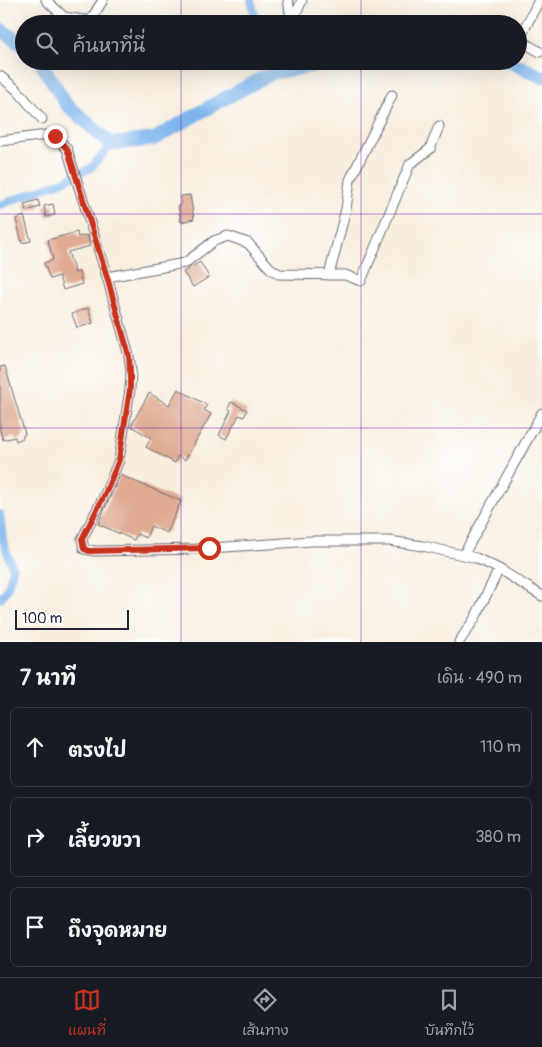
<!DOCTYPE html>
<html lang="th">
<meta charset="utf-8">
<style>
:root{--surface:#171b24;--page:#242831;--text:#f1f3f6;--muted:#9ea1a6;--line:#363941;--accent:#c8321e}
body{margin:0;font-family:Pangolin,"Playpen Sans Thai",sans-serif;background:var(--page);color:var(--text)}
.scale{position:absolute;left:15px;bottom:12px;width:114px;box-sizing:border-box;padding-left:5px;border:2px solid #22223b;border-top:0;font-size:14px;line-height:18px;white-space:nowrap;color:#22223b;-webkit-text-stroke:4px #fff;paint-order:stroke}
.stop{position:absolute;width:15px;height:15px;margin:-11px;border:4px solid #c8321e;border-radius:50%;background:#fff}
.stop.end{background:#c8321e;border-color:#fff;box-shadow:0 1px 5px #0008}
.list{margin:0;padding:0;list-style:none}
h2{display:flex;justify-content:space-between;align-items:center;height:65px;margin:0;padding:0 20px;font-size:21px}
h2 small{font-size:16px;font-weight:400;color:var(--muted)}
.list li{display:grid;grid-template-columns:32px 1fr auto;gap:15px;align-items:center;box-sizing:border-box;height:80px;margin:0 10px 10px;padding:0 10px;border:1px solid var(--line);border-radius:8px}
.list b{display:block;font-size:19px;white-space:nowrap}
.list em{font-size:16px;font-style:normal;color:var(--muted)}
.icon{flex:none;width:28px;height:28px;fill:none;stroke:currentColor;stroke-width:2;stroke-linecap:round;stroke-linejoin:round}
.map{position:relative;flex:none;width:542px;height:642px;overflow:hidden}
.search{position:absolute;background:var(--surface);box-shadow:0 5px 20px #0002;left:15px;right:15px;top:15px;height:55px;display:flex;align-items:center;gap:12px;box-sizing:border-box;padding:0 18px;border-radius:28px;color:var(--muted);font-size:19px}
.sheet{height:335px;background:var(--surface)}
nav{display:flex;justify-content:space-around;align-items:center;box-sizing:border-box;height:70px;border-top:1px solid var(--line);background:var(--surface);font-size:14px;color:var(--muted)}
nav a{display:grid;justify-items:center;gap:2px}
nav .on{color:var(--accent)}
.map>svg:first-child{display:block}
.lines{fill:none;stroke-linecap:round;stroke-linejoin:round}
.canal{stroke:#7cb4eb;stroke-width:8}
.river{stroke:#7cb4eb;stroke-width:14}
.building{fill:#deaa92}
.street-casing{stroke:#6d6974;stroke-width:11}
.street{stroke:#fff;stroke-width:9}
.route{stroke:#c8321e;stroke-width:6}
.grid{fill:none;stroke:#7b2cbf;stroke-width:1;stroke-opacity:0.55}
</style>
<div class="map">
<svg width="542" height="642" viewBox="0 0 542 642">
<rect width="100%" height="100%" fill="#fff"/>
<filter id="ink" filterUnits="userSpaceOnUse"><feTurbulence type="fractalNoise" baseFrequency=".02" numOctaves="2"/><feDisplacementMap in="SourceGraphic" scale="10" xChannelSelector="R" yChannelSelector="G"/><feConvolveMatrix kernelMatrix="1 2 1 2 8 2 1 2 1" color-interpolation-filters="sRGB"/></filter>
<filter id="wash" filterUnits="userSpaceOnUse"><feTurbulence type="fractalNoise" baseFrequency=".0096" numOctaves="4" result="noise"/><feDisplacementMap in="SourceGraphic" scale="20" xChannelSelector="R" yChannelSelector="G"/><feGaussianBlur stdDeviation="1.12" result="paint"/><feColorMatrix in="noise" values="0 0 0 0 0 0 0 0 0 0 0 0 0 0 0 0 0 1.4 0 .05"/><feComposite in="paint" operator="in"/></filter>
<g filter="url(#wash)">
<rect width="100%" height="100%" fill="#f8eede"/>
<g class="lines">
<path class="canal" d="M251 0 257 24
M269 61 274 72
M0 205 66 180 91 168 111 144
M0 514 3 541 13 569 7 590 0 599"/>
<path class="river" d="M0 29 24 45
M40 61 66 104 111 144 154 139 218 102 274 72 345 61
M508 61 542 77"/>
</g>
<g id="blocks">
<path class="building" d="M190 195 194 219 181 222 178 206 181 205V196Z
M38 200 40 207 26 211 24 204Z
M53 204 55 215 46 217 44 206Z
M24 216 31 241 22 243 16 219Z
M77 232 78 237 87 235 90 246 68 252 75 273 79 272 82 284 63 290 59 276 50 279 44 263 53 260 48 240Z
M200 262 209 277 193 287 183 272Z
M88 308 93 323 77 328 72 314Z
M5 366 25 434 23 435V438L16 441 15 437 3 440 0 431V367Z
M178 389 207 405 204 410 211 414 185 460 178 456 175 463 146 447 151 438 131 426 149 393 169 405Z
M231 402 247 410 244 417 239 415 226 439 219 435 231 411 228 409Z
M120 475 181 501 167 533 151 526 146 538 137 534 134 540 98 524Z"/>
</g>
</g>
<g filter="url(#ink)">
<use href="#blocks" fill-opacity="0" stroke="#6d6974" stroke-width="1"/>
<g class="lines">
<defs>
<path id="street" d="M46 0 64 17 90 21 93 24
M288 0 290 12 292 14 297 12 302 0
M539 0 520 38 523 42 540 52
M90 21 103 0
M0 76 17 90 42 119
M0 141 47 135 55 136 67 149 107 277 129 356 131 371 130 389 119 460 105 494 82 539 84 549 95 551 197 549 312 541H389L423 546 476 558 499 569 542 596
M329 275 346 209 350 180 392 95
M107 277 185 263 214 241 228 236 248 243 270 268 279 274 345 275 361 281 410 164 430 149 439 126
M464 554 542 413
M459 642 475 618 499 569"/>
</defs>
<use href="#street" class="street-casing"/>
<use href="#street" class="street"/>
</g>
</g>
<g class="lines" filter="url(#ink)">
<path class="route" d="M55 136 67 149 69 154 107 277 129 356 130 371V389L119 460 105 494 82 539 84 549 89 551 209 548"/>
</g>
<path class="grid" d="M181 0V24M361 0V24M181 61V642M361 61V642M0 214H542M0 428H542"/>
</svg>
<div class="scale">100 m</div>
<div class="stop" style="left:209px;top:548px"></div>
<div class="stop end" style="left:55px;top:136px"></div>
<div class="search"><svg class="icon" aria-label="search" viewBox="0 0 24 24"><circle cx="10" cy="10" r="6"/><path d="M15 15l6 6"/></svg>ค้นหาที่นี่</div>
</div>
<section class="sheet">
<h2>7 นาที<small>เดิน · 490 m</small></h2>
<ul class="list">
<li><svg class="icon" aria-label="ahead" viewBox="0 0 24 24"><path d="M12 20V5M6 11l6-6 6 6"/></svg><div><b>ตรงไป</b></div><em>110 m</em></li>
<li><svg class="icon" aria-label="right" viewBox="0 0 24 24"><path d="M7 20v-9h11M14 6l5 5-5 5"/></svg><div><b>เลี้ยวขวา</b></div><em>380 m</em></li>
<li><svg class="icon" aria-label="arrive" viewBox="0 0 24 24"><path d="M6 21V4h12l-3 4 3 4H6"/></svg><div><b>ถึงจุดหมาย</b></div></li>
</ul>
</section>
<nav>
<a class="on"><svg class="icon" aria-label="map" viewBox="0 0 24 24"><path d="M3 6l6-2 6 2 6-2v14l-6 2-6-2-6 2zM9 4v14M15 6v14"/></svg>แผนที่</a>
<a><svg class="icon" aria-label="directions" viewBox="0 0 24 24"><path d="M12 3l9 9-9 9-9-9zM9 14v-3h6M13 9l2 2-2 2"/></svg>เส้นทาง</a>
<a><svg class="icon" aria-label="saved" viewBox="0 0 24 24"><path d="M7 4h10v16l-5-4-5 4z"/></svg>บันทึกไว้</a>
</nav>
